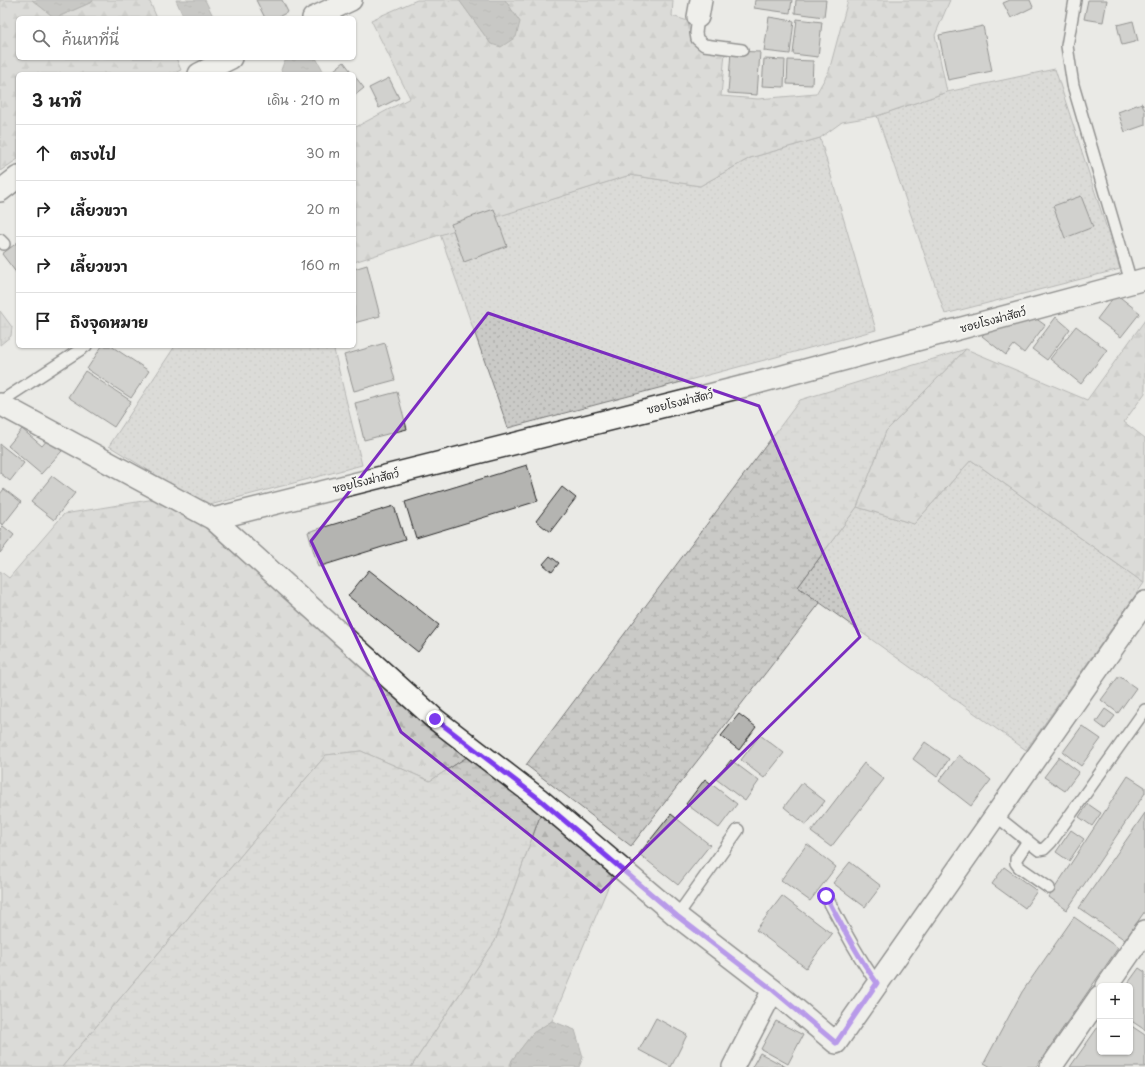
<!DOCTYPE html>
<html lang="th">
<meta charset="utf-8">
<style>
:root{--surface:#fff;--page:#f2f2f2;--text:#222;--muted:#767676;--line:#e0e0e0}
body{margin:0;font-family:"Playpen Sans","Playpen Sans Thai",sans-serif;background:var(--page);color:var(--text)}
.controls{position:absolute;right:12px;bottom:12px;display:grid;overflow:hidden;border-radius:6px;box-shadow:0 1px 3px #0004}
.controls button{width:36px;height:36px;display:grid;place-items:center;padding:0;border:0;border-bottom:1px solid var(--line);background:var(--surface);color:var(--text);font:20px sans-serif}
.stop{position:absolute;width:12px;height:12px;margin:-9px;border:3px solid #7c3aed;border-radius:50%;background:#fff}
.stop.end{background:#7c3aed;border-color:#fff;box-shadow:0 1px 4px #0008}
.list{margin:0;padding:0;list-style:none}
h2{display:flex;justify-content:space-between;align-items:center;height:52px;margin:0;padding:0 16px;font-size:17px}
h2 small{font-size:13px;font-weight:400;color:var(--muted)}
.list li{display:grid;grid-template-columns:26px 1fr auto;gap:12px;align-items:center;box-sizing:border-box;height:56px;padding:0 16px;border-top:1px solid var(--line)}
.list b{display:block;font-size:15px;white-space:nowrap}
.list em{font-size:13px;font-style:normal;color:var(--muted)}
.icon{flex:none;width:22px;height:22px;fill:none;stroke:currentColor;stroke-width:2;stroke-linecap:round;stroke-linejoin:round}
.map{position:relative;flex:none;width:1145px;height:1067px;overflow:hidden}
.search{position:absolute;background:var(--surface);box-shadow:0 1px 3px #0004;left:16px;top:16px;width:340px;height:44px;display:flex;align-items:center;gap:10px;box-sizing:border-box;padding:0 14px;border-radius:6px;color:var(--muted);font-size:15px}
.panel{position:absolute;background:var(--surface);box-shadow:0 1px 3px #0004;left:16px;top:72px;width:340px;height:276px;border-radius:6px}
.map>svg:first-child{display:block}
.green{fill:url(#green-dots);stroke:#7a7a79}
.forest{fill:url(#forest-firs);stroke:#7a7a79}
.wetland{fill:url(#wetland-marsh);stroke:#7a7a79}
.water{fill:url(#water-ripples);stroke:#727270}
.building{fill:#b4b4b1;stroke:#2b2b2b}
.lines{fill:none;stroke-linecap:round;stroke-linejoin:round}
.lane-casing{stroke:#2b2b2b;stroke-width:14}
.street-casing{stroke:#2b2b2b;stroke-width:24}
.lane{stroke:#f6f6f2;stroke-width:11}
.street{stroke:#f6f6f2;stroke-width:21}
.route{stroke:#7c3aed;stroke-width:5}
.marked{fill:none;stroke:#7b2cbf;stroke-width:3;stroke-linejoin:round}
.labels{text-anchor:middle;stroke-width:4;stroke-linejoin:round;paint-order:stroke}
.street-label{font-size:11px;fill:#2b2b2b;stroke:#f6f6f2}
</style>
<div class="map">
<svg width="1145" height="1067" viewBox="0 0 1145 1067">
<defs>
<pattern id="green-dots" width="8" height="8" patternUnits="userSpaceOnUse"><rect width="8" height="8" fill="#cacac7"/><path d="M2 2h.1M6 6h.1" fill="none" stroke="#aeaeab" stroke-width="1.8" stroke-linecap="round"/></pattern>
<pattern id="forest-firs" width="22" height="20" patternUnits="userSpaceOnUse"><rect width="22" height="20" fill="#cacac7"/><path d="M5 1l3.5 6h-7zM16 11l3.5 6h-7z" fill="#aeaeab"/></pattern>
<pattern id="wetland-marsh" width="20" height="14" patternUnits="userSpaceOnUse"><rect width="20" height="14" fill="#cacac7"/><path d="M1 5h8M5 5V1M11 12h8M15 12V8" fill="none" stroke="#aeaeab"/></pattern>
<pattern id="water-ripples" width="26" height="14" patternUnits="userSpaceOnUse"><rect width="26" height="14" fill="#a1a19e"/><path d="M2 4q2-2 4 0t4 0M15 11q2-2 4 0t4 0" fill="none" stroke="#838381"/></pattern>
</defs>
<rect width="100%" height="100%" fill="#eaeae6"/>
<filter id="ink" filterUnits="userSpaceOnUse"><feTurbulence type="fractalNoise" baseFrequency=".025" numOctaves="2"/><feDisplacementMap in="SourceGraphic" scale="8" xChannelSelector="R" yChannelSelector="G"/><feConvolveMatrix kernelMatrix="1 2 1 2 8 2 1 2 1" color-interpolation-filters="sRGB"/></filter>
<g filter="url(#ink)">
<path class="green" d="M1055 69 1120 269 945 314 877 116 947 92Z
M820 138 876 330 776 357 508 428 440 234 630 175 700 186 750 158Z
M175 346H333L362 465 206 506 109 446Z
M971 460 1144 583 1026 750 798 587 857 507 914 524Z"/>
<path class="forest" d="M0 0H32L55 18H18V58H176L181 70 172 74H18V159L0 171Z
M93 0H149L157 18H56L92 2Z
M417 0H459L491 44 520 22 505 0H673L672 16 688 21 690 35 707 51 725 53 721 96 758 99 816 94 829 71 848 0H950L935 35 947 92 877 116 842 122 820 138 750 158 700 186 630 175 354 262V128L410 98 371 20Z
M1145 320V393L1124 422 1145 438 1144 583 971 460 914 524 857 507 886 431 966 349 1087 400Z
M155 499 203 526 467 757 430 781 361 751 326 755 62 1067H0V571L9 578 64 514Z
M541 813 616 868 552 1021 533 1033 512 1060 510 1067H411L495 941Z"/>
<path class="wetland" d="M0 311 12 327 11 336 0 345Z
M966 349 886 431 857 507 798 587 820 603 631 846 526 765 800 400Z
M361 751 430 781 467 757 541 813 495 941 411 1067H62L326 755Z"/>
<path class="water" d="M32 0H93L92 2 55 18Z
M176 0H205L214 18H184Z
M459 0H505L520 22 516 37 501 47 491 44Z
M291 58H316L325 74H283L281 70 284 62Z
M552 1021 575 1030 583 1057 579 1067H510L512 1060 533 1033Z"/>
<path class="building" d="M256 0H282L288 12 276 18H265Z
M755 0H792L790 13 754 8Z
M796 0H826L824 17 795 13Z
M1010 0H1030L1033 7 1011 18 1003 3Z
M1088 0H1107L1103 22 1084 19Z
M769 17 794 21 790 54 764 51Z
M797 19 822 22 818 57 793 54Z
M1133 21 1138 41 1122 45 1117 25Z
M983 26 992 71 948 80 939 35Z
M731 51 760 52 757 95 728 93Z
M764 59 785 60 784 87 762 86Z
M788 60 813 61 812 85 787 84Z
M344 62 353 74H329Z
M354 75 364 88 354 96Z
M389 78 399 98 379 108 369 88Z
M1142 103 1145 111V125L1125 132 1118 112Z
M1081 196 1093 227 1065 238 1053 206Z
M494 209 507 246 464 262 451 224Z
M18 242V275L2 254Z
M367 265 380 316 354 323V269Z
M1116 294 1140 313 1121 337 1097 319Z
M1056 317 1070 329 1047 360 1032 349Z
M1035 318 1045 325 1024 353 1014 345 1006 355 982 336 988 329Z
M1076 326 1107 350 1081 384 1050 359Z
M385 343 395 380 354 391 344 355Z
M102 346H111L149 371 131 398 87 369Z
M85 371 131 401 114 427 68 397Z
M397 392 407 429 364 440 355 403Z
M22 429 42 446 48 439 62 451 41 474 8 446Z
M0 444 24 463 10 481 0 473Z
M527 465 538 501 416 538 405 502Z
M52 476 75 493 54 520 31 502Z
M562 487 576 498 550 532 536 521Z
M4 489 21 502 3 525 0 523V494Z
M394 506 405 540 318 567 308 532Z
M3 526 14 535 0 553V529Z
M550 556 559 563 552 572 543 564Z
M369 570 439 625 418 652 348 596Z
M1119 676 1136 688 1118 713 1101 700Z
M1105 709 1115 716 1105 729 1096 722Z
M739 714 756 727 739 750 721 736Z
M1082 726 1101 739 1081 766 1063 752Z
M760 735 784 753 764 778 741 760Z
M925 742 949 759 937 777 913 759Z
M959 755 991 780 971 806 939 781Z
M1059 757 1079 772 1065 791 1044 777Z
M731 760 759 781 745 801 716 779Z
M864 763 884 779 831 847 811 832Z
M1128 776 1145 787V793L1067 910 1049 897Z
M705 779 737 804 719 828 686 804Z
M802 783 825 801 806 825 784 807Z
M1088 804 1101 813 1092 826 1079 817Z
M1145 813V911L1125 940 1079 908Z
M671 814 710 845 678 885 639 854Z
M1071 830 1084 839 1069 861 1056 852Z
M807 844 836 867 810 901 781 880Z
M850 862 881 886 865 907 833 883Z
M1004 867 1037 891 1025 908 992 884Z
M782 896 832 934 806 968 756 930Z
M1074 917 1118 948 1036 1067H991L984 1063 1022 992Z
M1139 968 1145 972V1030L1130 1020V986H1126Z
M656 1018 687 1035 671 1067 639 1050Z
M776 1021 803 1035 788 1064 761 1049Z
M1100 1024V1052H1130V1025L1145 1035V1067H1070Z
M760 1053 786 1067H752Z"/>
<g class="lines">
<defs>
<path id="lane" d="M1075 0 1067 46 1073 85 1131 282
M698 17 696 33 697 39 704 45 742 50
M0 240 4 244
M0 402 86 346
M995 815 1039 850 1044 849 1051 842 1145 710
M1028 841 1016 859V863L1019 867 1049 888
M826 896C842 926 857 955 877 983
M677 916 738 830"/>
<path id="street" d="M698 17 701 0
M313 18 351 0
M199 74 231 58
M0 191 18 177
M0 404 213 519 435 719 538 798 677 916 773 990 836 1043 1145 602
M213 519 753 384 1145 279
M1107 986 1145 931
M733 1067 773 990
M1051 1067 1100 996"/>
</defs>
<use href="#lane" class="lane-casing"/>
<use href="#street" class="street-casing"/>
<use href="#lane" class="lane"/>
<use href="#street" class="street"/>
</g>
</g>
<g class="lines" filter="url(#ink)">
<path class="route" d="M435 719 538 798 677 916 773 990 836 1043 877 983C857 955 842 926 826 896"/>
</g>
<path d="M0 0H1145V1067H0ZM488 313 759 406 860 637 601 892 401 732 311 541Z" fill="#eaeae6" fill-opacity=".55" fill-rule="evenodd"/>
<path class="marked" d="M488 313 759 406 860 637 601 892 401 732 311 541Z"/>
<g class="labels">
<g class="street-label">
<text transform="translate(993 320) rotate(-15)" y="4">ซอยโรงฆ่าสัตว์</text>
<text transform="translate(680 402) rotate(-14)" y="4">ซอยโรงฆ่าสัตว์</text>
<text transform="translate(366 481) rotate(-14)" y="4">ซอยโรงฆ่าสัตว์</text>
</g>
</g>
</svg>
<div class="controls">
<button>+</button>
<button>−</button>
</div>
<div class="stop" style="left:826px;top:896px"></div>
<div class="stop end" style="left:435px;top:719px"></div>
<div class="search"><svg class="icon" aria-label="search" viewBox="0 0 24 24"><circle cx="10" cy="10" r="6"/><path d="M15 15l6 6"/></svg>ค้นหาที่นี่</div>
<section class="panel">
<h2>3 นาที<small>เดิน · 210 m</small></h2>
<ul class="list">
<li><svg class="icon" aria-label="ahead" viewBox="0 0 24 24"><path d="M12 20V5M6 11l6-6 6 6"/></svg><div><b>ตรงไป</b></div><em>30 m</em></li>
<li><svg class="icon" aria-label="right" viewBox="0 0 24 24"><path d="M7 20v-9h11M14 6l5 5-5 5"/></svg><div><b>เลี้ยวขวา</b></div><em>20 m</em></li>
<li><svg class="icon" aria-label="right" viewBox="0 0 24 24"><path d="M7 20v-9h11M14 6l5 5-5 5"/></svg><div><b>เลี้ยวขวา</b></div><em>160 m</em></li>
<li><svg class="icon" aria-label="arrive" viewBox="0 0 24 24"><path d="M6 21V4h12l-3 4 3 4H6"/></svg><div><b>ถึงจุดหมาย</b></div></li>
</ul>
</section>
</div>
